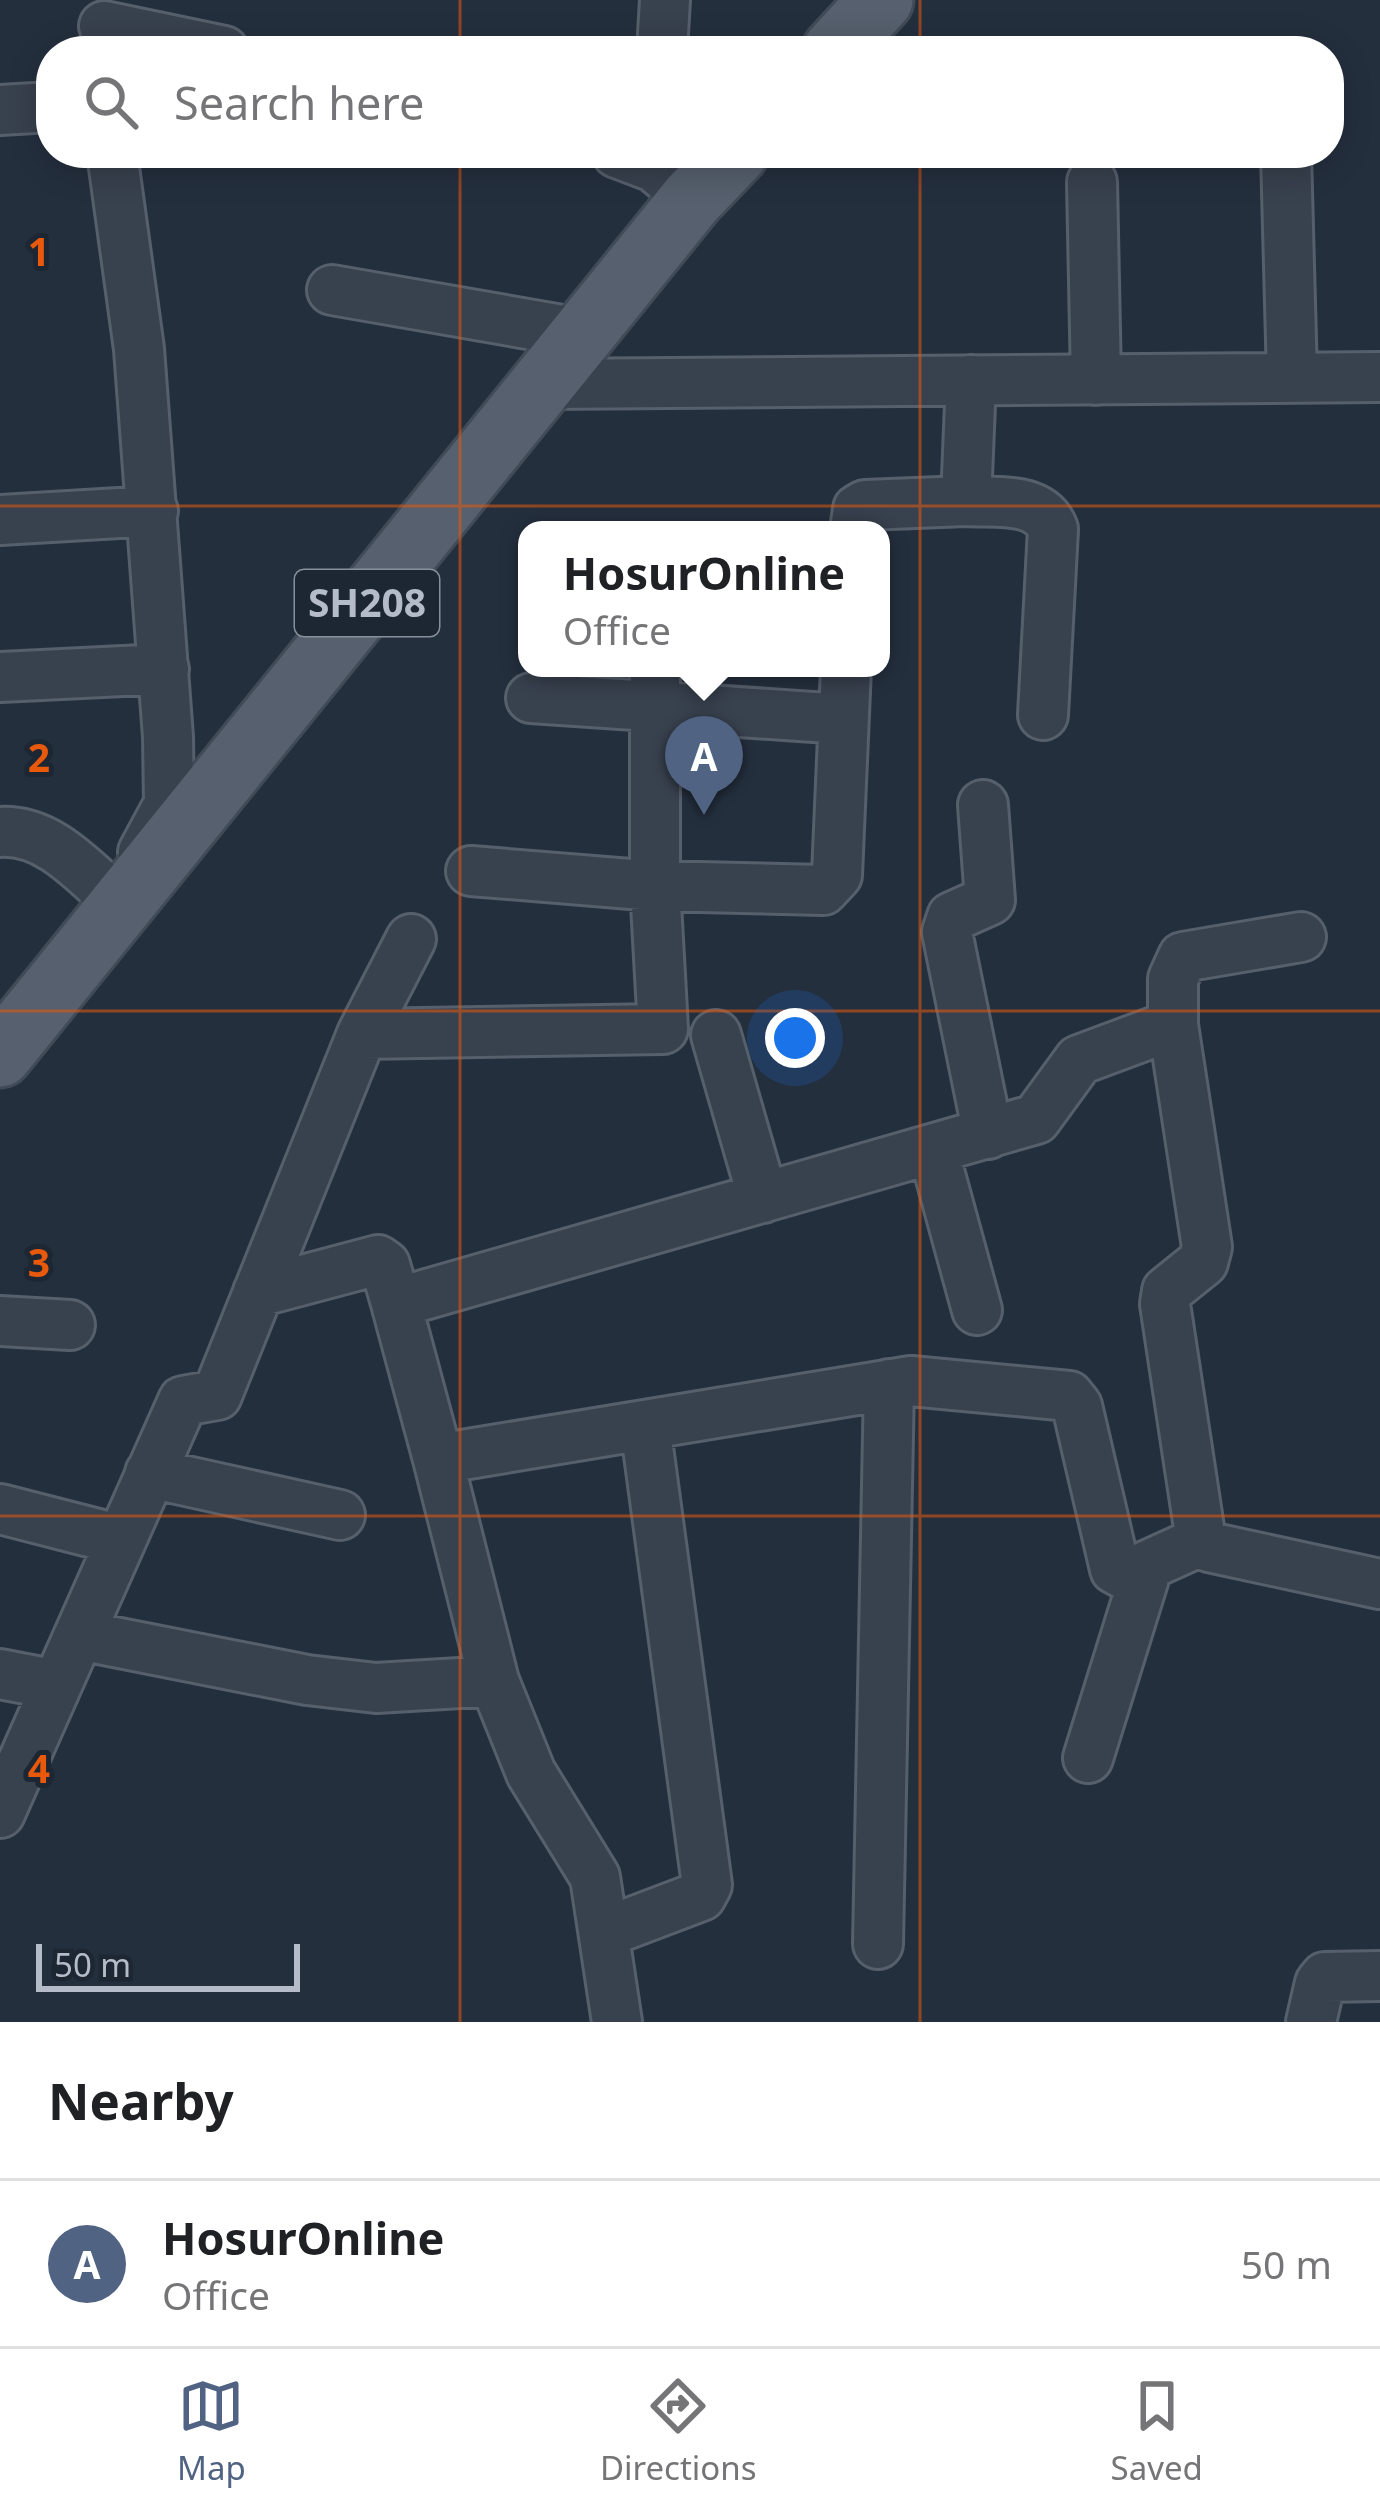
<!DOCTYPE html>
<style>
:root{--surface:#fff;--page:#f6f6f6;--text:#202124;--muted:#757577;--line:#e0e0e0;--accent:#506383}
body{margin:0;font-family:"Noto Sans",sans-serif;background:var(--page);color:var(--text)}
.scale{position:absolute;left:36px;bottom:30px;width:264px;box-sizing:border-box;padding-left:12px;border:6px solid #b4bcc9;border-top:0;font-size:33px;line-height:42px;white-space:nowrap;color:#b4bcc9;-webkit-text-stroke:9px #1d2633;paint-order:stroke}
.you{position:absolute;left:795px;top:1038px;width:42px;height:42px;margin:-30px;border:9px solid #fff;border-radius:50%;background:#1a73e8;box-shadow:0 0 0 18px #1a73e833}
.badge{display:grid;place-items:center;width:78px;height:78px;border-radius:50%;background:var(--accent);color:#fff;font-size:39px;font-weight:700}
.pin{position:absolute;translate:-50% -99px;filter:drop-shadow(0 3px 6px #0008)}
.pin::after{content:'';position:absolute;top:63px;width:42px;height:36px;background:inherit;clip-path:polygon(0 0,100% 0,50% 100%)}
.popup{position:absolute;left:518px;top:521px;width:372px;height:156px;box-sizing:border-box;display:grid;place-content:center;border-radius:24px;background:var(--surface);filter:drop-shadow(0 3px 9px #0005);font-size:39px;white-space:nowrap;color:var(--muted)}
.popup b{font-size:45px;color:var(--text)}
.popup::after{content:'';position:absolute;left:50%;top:100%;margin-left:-24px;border:24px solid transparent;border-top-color:var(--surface)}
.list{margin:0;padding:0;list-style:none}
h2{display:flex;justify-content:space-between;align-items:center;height:156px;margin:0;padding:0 48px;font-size:51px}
h2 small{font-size:39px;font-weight:400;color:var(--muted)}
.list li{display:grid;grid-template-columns:78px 1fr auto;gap:36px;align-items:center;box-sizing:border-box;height:168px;padding:0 48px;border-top:3px solid var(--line)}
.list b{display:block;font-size:45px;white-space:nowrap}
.list p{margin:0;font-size:39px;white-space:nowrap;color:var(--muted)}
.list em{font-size:39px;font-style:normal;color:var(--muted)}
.icon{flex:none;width:66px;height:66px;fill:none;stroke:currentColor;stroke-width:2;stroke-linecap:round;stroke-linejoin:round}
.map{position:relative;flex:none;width:1380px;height:2022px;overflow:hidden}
.search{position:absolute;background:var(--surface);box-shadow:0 6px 30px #0003;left:36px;right:36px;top:36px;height:132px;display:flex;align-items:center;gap:30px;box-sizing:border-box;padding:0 42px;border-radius:48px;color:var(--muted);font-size:45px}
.sheet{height:324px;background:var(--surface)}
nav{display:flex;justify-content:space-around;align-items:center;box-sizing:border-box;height:168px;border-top:3px solid var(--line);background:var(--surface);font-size:33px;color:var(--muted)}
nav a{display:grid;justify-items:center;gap:6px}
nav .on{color:var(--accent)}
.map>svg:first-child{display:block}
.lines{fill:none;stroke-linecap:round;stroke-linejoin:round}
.minor-casing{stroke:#565f6c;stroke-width:54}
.major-casing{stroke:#414a57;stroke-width:69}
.minor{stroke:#38414e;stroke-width:48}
.major{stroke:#56606e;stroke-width:63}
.grid{fill:none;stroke:#e8590c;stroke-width:3;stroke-opacity:0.55}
.labels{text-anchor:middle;stroke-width:10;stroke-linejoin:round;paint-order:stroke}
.shield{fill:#1d2633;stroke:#878f9c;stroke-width:3}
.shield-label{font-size:39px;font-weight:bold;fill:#b4bcc9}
.grid-label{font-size:39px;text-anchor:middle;font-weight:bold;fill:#e8590c;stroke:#1d2633;stroke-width:10;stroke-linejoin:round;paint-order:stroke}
</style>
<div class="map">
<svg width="1380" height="2022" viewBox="0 0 1380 2022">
<rect width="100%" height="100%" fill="#242f3e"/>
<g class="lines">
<defs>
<path id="minor" d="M104 26 224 51
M662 51 665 0
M0 110 51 107
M112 153 139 349 168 737 169 804 143 852
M617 153 654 167 692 199
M1286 153 1292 378
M1092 182 1096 380
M332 290 585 334
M546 384 1380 377
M966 501C997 503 1040 496 1053 529L1043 715
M0 520 153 511
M855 530 858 509 865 505 966 501 971 380
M0 677 164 669
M531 698 843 719
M983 805 990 900 952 917 947 932 988 1134
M0 832C50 829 86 874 121 904
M471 871 655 886 823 890 837 875 846 668
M1173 1025V979L1183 957 1301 937
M362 1034 411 939
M716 1035 763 1198
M933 1149 977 1310
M258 1292 378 1260 385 1265 396 1303
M0 1321 70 1325
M438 1459 396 1303 1036 1119 1079 1060 1173 1025 1207 1247 1203 1262 1167 1291 1165 1304 1201 1541 1209 1547 1380 1584
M150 1473 340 1515
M0 1509 121 1540
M79 1635 307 1680 376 1688 494 1681
M0 1674 57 1685
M1088 1758 1148 1565
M0 1813 183 1401 217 1395 362 1034 663 1029 655 886V668
M606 1932 701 1896 707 1885 645 1425
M878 1944 889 1384
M617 2022 595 1877 531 1773 494 1681 438 1459 911 1381 1069 1396 1077 1406 1115 1569 1126 1575 1201 1541
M1311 2022 1320 1983 1325 1977 1380 1976"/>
<path id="major" d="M834 51 881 0
M0 1055 692 199 736 153"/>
</defs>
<use href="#minor" class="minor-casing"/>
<use href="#major" class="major-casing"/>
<use href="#minor" class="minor"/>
<use href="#major" class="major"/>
</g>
<path class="grid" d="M460 0V51M920 0V51M460 153V2022M920 153V2022M0 506H1380M0 1011H1380M0 1516H1380"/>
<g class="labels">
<rect class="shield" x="295" y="570" width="144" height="66" rx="9"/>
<g class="shield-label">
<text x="367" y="617">SH208</text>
</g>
</g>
<g class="grid-label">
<text x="39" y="266">1</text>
<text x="39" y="772">2</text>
<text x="39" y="1277">3</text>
<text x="39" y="1783">4</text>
</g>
</svg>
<div class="scale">50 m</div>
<div class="you"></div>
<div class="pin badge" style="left:704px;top:815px">A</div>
<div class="popup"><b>HosurOnline</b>Office</div>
<div class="search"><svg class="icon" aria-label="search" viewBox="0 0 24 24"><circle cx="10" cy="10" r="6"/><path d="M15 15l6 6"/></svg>Search here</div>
</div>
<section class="sheet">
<h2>Nearby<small></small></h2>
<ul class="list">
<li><span class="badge">A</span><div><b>HosurOnline</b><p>Office</p></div><em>50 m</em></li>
</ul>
</section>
<nav>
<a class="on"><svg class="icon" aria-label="map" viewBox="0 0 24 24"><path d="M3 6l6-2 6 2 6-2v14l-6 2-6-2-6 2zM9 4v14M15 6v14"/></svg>Map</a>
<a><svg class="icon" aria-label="directions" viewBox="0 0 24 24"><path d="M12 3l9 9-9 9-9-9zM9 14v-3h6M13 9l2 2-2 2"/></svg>Directions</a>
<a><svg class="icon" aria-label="saved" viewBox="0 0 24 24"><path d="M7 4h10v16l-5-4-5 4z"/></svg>Saved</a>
</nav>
